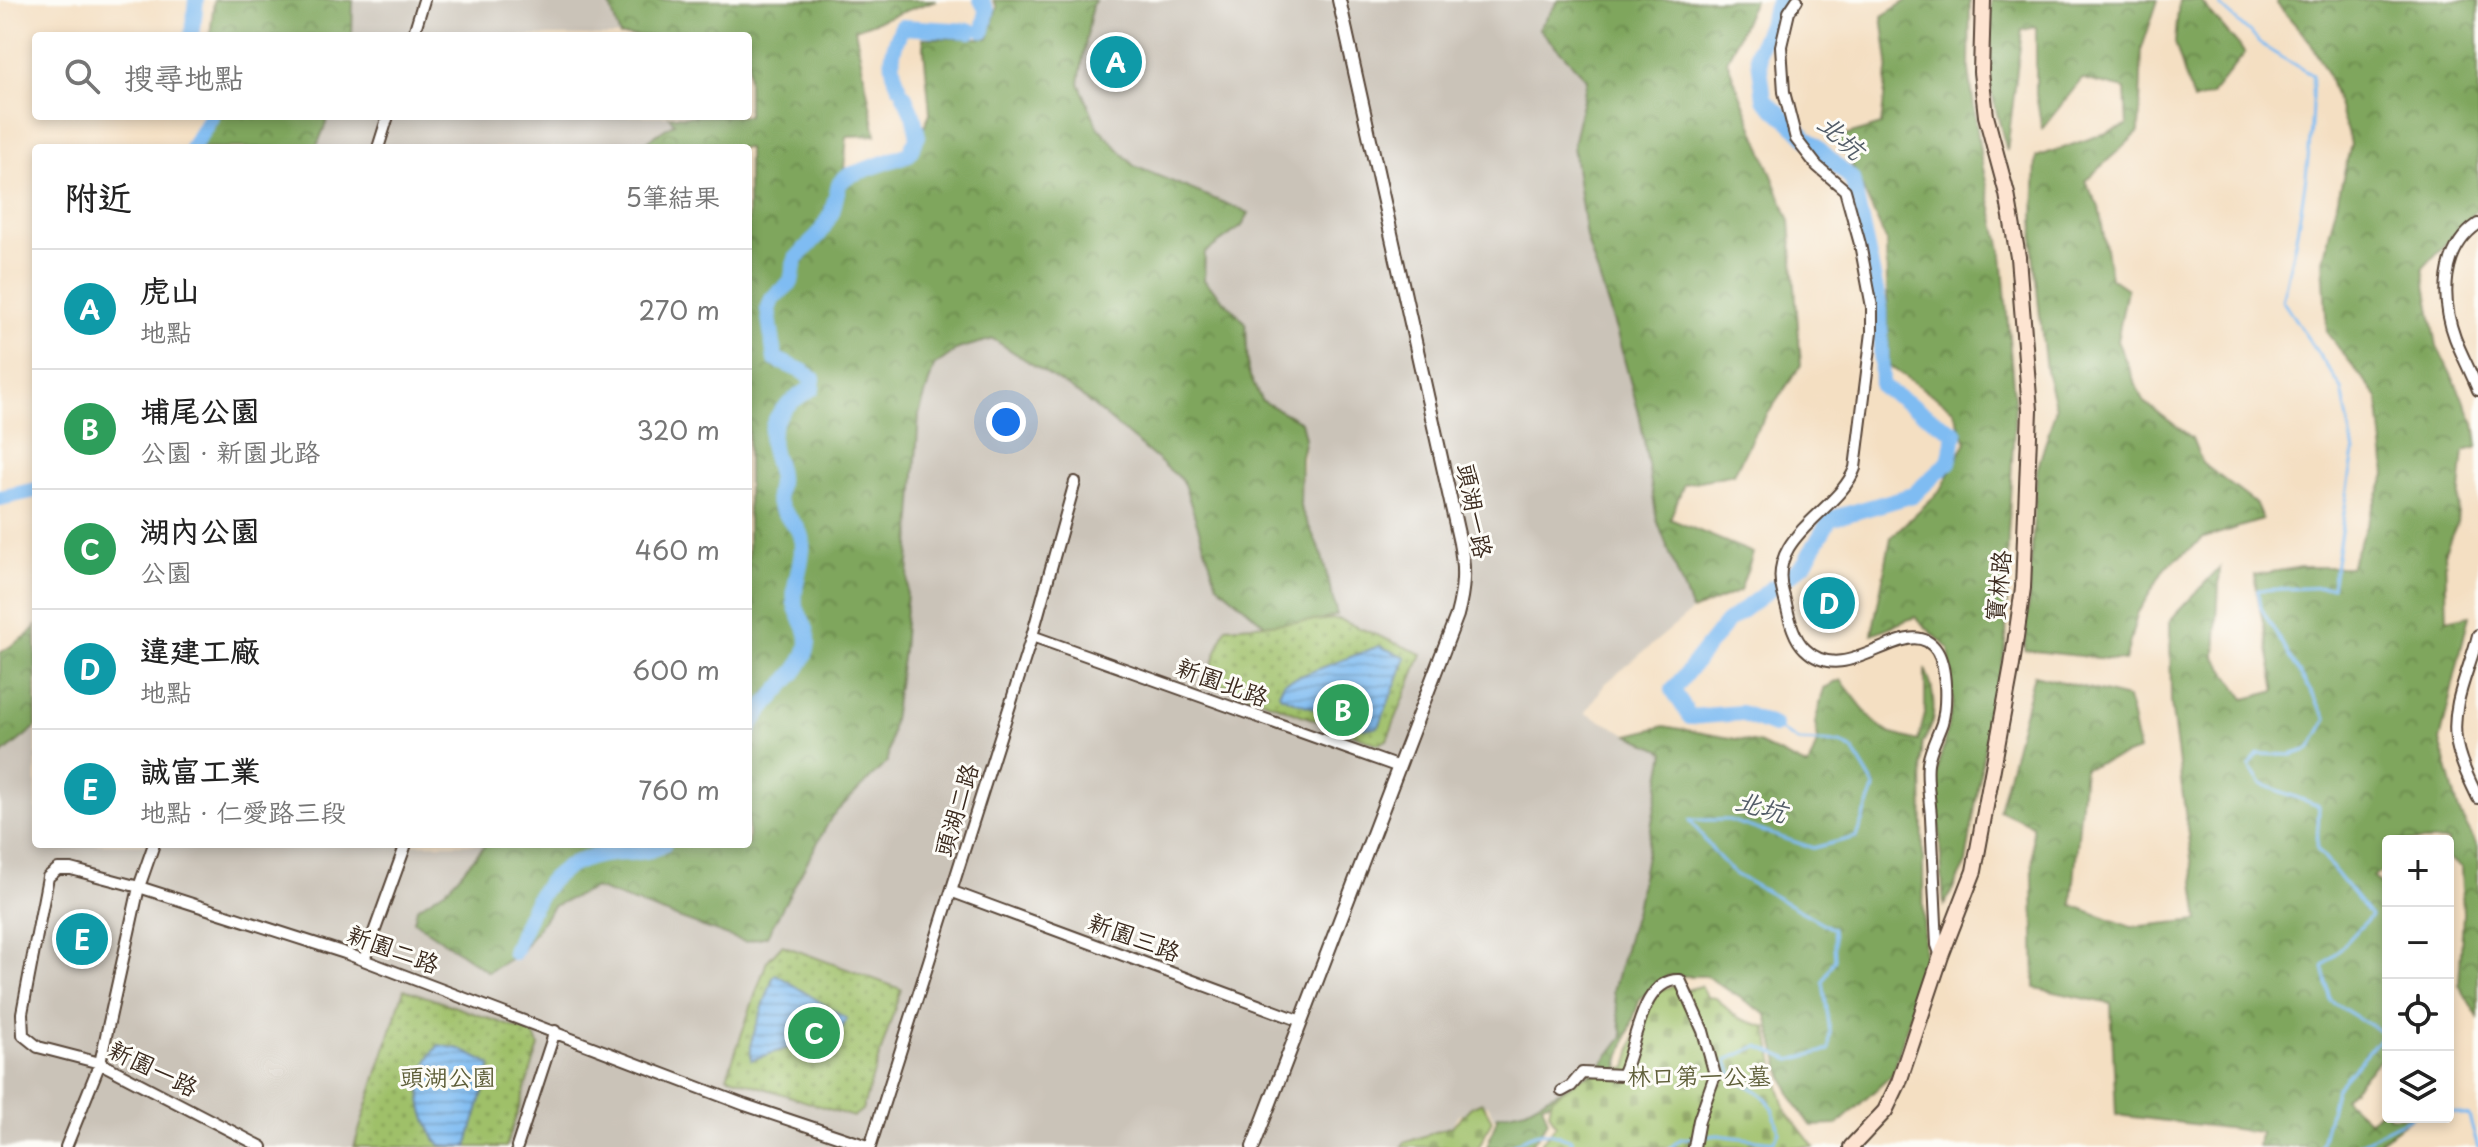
<!DOCTYPE html>
<html lang="zh-TW">
<meta charset="utf-8">
<style>
:root{--surface:#fff;--page:#f2f2f2;--text:#222;--muted:#767676;--line:#e0e0e0;--accent:#1f6fb2}
body{margin:0;font-family:"Playpen Sans","LXGW WenKai TC",sans-serif;background:var(--page);color:var(--text)}
.controls{position:absolute;right:24px;bottom:24px;display:grid;overflow:hidden;border-radius:8px;box-shadow:0 4px 12px #0003}
.controls button{width:72px;height:72px;display:grid;place-items:center;padding:0;border:0;border-bottom:2px solid var(--line);background:var(--surface);color:var(--text);font:40px sans-serif}
.you{position:absolute;left:1006px;top:422px;width:28px;height:28px;margin:-20px;border:6px solid #fff;border-radius:50%;background:#1a73e8;box-shadow:0 0 0 12px #1a73e833}
.badge{display:grid;place-items:center;width:52px;height:52px;border-radius:50%;background:var(--accent);color:#fff;font-size:26px;font-weight:700}
.pin{position:absolute;translate:-50% -50%;border:4px solid #fff;box-shadow:0 2px 8px #0006}
.list{margin:0;padding:0;list-style:none}
h2{display:flex;justify-content:space-between;align-items:center;height:104px;margin:0;padding:0 32px;font-size:34px}
h2 small{font-size:26px;font-weight:400;color:var(--muted)}
.list li{display:grid;grid-template-columns:52px 1fr auto;gap:24px;align-items:center;box-sizing:border-box;height:120px;padding:0 32px;border-top:2px solid var(--line)}
.list b{display:block;font-size:30px;white-space:nowrap}
.list p{margin:0;font-size:26px;white-space:nowrap;color:var(--muted)}
.list em{font-size:26px;font-style:normal;color:var(--muted)}
.icon{flex:none;width:44px;height:44px;fill:none;stroke:currentColor;stroke-width:2;stroke-linecap:round;stroke-linejoin:round}
.map{position:relative;flex:none;width:2478px;height:1147px;overflow:hidden}
.search{position:absolute;background:var(--surface);box-shadow:0 4px 12px #0003;left:32px;top:32px;width:720px;height:88px;display:flex;align-items:center;gap:20px;box-sizing:border-box;padding:0 28px;border-radius:8px;color:var(--muted);font-size:30px}
.panel{position:absolute;background:var(--surface);box-shadow:0 4px 12px #0003;left:32px;top:144px;width:720px;height:704px;border-radius:8px}
.map>svg:first-child{display:block}
.industrial{fill:#cac3b8}
.forest{fill:url(#forest-crowns);stroke:#5d683e;stroke-width:2}
.cemetery{fill:url(#cemetery-stones);stroke:#6d7544;stroke-width:2}
.park{fill:url(#park-dots);stroke:#6d7544;stroke-width:2}
.water{fill:url(#water-rules);stroke:#5d7388;stroke-width:2}
.lines{fill:none;stroke-linecap:round;stroke-linejoin:round}
.stream{stroke:#7fbcf2;stroke-width:3}
.river{stroke:#7fbcf2;stroke-width:16}
.minor-casing{stroke:#574537;stroke-width:14}
.tertiary-casing{stroke:#574537;stroke-width:16}
.secondary-casing{stroke:#574537;stroke-width:18}
.minor{stroke:#fff;stroke-width:10}
.tertiary{stroke:#fff;stroke-width:12}
.secondary{stroke:#fde4d1;stroke-width:14}
.labels{text-anchor:middle;stroke-width:6;stroke-linejoin:round;paint-order:stroke}
.street-label{font-size:24px;fill:#3b2a1e;stroke:#fdfcf7}
.park-label{font-size:24px;fill:#5e5e38;stroke:#fdfcf7}
.water-label{font-size:26px;font-style:italic;fill:#535d68;stroke:#fdfcf7}
</style>
<div class="map">
<svg width="2478" height="1147" viewBox="0 0 2478 1147">
<defs>
<pattern id="forest-crowns" width="20" height="18" patternUnits="userSpaceOnUse" patternTransform="scale(2)"><rect width="20" height="18" fill="#7fa65d"/><path d="M2 6a3 3 0 1 1 6 0M12 15a3 3 0 1 1 6 0" fill="none" stroke="#69874c"/></pattern>
<pattern id="cemetery-stones" width="16" height="16" patternUnits="userSpaceOnUse" patternTransform="scale(2)"><rect width="16" height="16" fill="#9fc069"/><path d="M2 7V4a2 2 0 0 1 4 0v3zM10 15v-3a2 2 0 0 1 4 0v3z" fill="#839c56"/></pattern>
<pattern id="park-dots" width="8" height="8" patternUnits="userSpaceOnUse" patternTransform="scale(2)"><rect width="8" height="8" fill="#9fc069"/><path d="M2 2h.1M6 6h.1" fill="none" stroke="#839c56" stroke-width="1.8" stroke-linecap="round"/></pattern>
<pattern id="water-rules" width="6" height="5" patternUnits="userSpaceOnUse" patternTransform="scale(2)"><rect width="6" height="5" fill="#7fbcf2"/><path d="M0 2.5h6" fill="none" stroke="#6999c3"/></pattern>
</defs>
<rect width="100%" height="100%" fill="#fdfcf7"/>
<filter id="ink" filterUnits="userSpaceOnUse"><feTurbulence type="fractalNoise" baseFrequency=".0125" numOctaves="2"/><feDisplacementMap in="SourceGraphic" scale="16" xChannelSelector="R" yChannelSelector="G"/><feConvolveMatrix kernelMatrix="1 2 1 2 8 2 1 2 1" color-interpolation-filters="sRGB"/></filter>
<filter id="wash" filterUnits="userSpaceOnUse"><feTurbulence type="fractalNoise" baseFrequency=".006" numOctaves="4" result="noise"/><feDisplacementMap in="SourceGraphic" scale="32" xChannelSelector="R" yChannelSelector="G"/><feGaussianBlur stdDeviation="1.8" result="paint"/><feColorMatrix in="noise" values="0 0 0 0 0 0 0 0 0 0 0 0 0 0 0 0 0 1.4 0 .05"/><feComposite in="paint" operator="in"/></filter>
<g filter="url(#wash)">
<rect width="100%" height="100%" fill="#f4dfc2"/>
<path class="industrial" d="M353 0H608L620 36H352Z
M1096 0H1559L1539 29 1587 79 1573 146 1640 417 1657 520 1692 611 1605 684 1585 713 1665 752 1636 909 1613 991 1623 1036 1620 1083 1494 1118 1488 1105 1458 1115 1443 1139 1422 1147H0V756L36 727V844H486L449 887 417 908 521 952 553 906 595 888 745 942 767 936 832 816 887 762 903 651 919 415 934 366 958 349 992 339 1080 395 1184 481 1217 584 1321 552 1300 507 1305 438 1301 422 1261 400 1248 372 1246 324 1204 280 1205 253 1242 226 1248 213 1134 166 1098 126 1079 83 1092 4Z
M329 116H669L675 123 637 148H316Z"/>
<path class="forest" d="M214 0H353L352 36H210Z
M608 0H936L855 29 876 135 847 136 844 169 909 162 930 113 923 38H988L997 7 993 0H1096L1092 5 1079 83 1098 127 1134 166 1249 213 1242 226 1205 253 1204 280 1246 323 1248 372 1261 400 1301 422 1305 438 1301 457 1300 507 1321 552 1337 615 1295 629 1268 627 1217 584 1183 481 1080 395 993 339 958 349 934 366 919 415 903 651 887 762 832 816 767 936 745 942 595 888 553 906 521 952 488 972 414 921 417 908 449 887 486 844H748V148H637L674 123 669 116H748V36H620Z
M1559 0H1754L1727 61 1790 221 1801 365 1754 434 1734 474 1684 484 1670 519 1753 553 1740 591 1692 611 1657 520 1640 417 1616 330 1586 237 1573 146 1587 79 1539 29Z
M1908 0H1970L1969 70 1981 159 2002 254 2015 408 2008 534 2006 646 1986 739 1966 863 1944 906 1936 778 1953 703 1949 649 1915 617 1872 634 1891 537 1941 490 1966 442 1953 409 1889 366 1886 240 1849 159 1834 139 1881 125 1888 63 1882 16Z
M1991 0H2158L2142 48 2139 132 2085 181 2099 207 2111 278 2127 289 2117 341 2143 401 2192 438 2202 463 2256 504 2262 520 2204 538 2165 568 2137 614 2125 661 2025 650 2037 470 2056 408 2046 371 2033 253 2036 157 2127 126 2125 89 2082 79 2042 129 2036 95V27L2022 30 2007 151 1990 87Z
M2179 0H2203L2202 3 2245 53 2211 95 2193 101 2175 43Z
M2278 0H2478V209L2423 268 2437 346 2475 423 2478 447 2464 451 2457 523 2445 551 2447 620 2469 615 2440 741 2459 812 2478 847V1017L2459 985 2463 914 2461 867 2448 858V841H2388V868L2373 877 2388 891V1054L2376 1063 2344 1098 2369 1121 2388 1102V1117H2412L2381 1141 2377 1147H2258L2260 1132 2116 1115 2111 1004 2035 988 2032 825 1999 810 2034 675 2128 698 2139 751 2084 768 2072 905 2131 927 2199 920 2171 703 2170 620 2220 567 2215 656 2245 699 2276 691 2254 575 2301 567H2350L2386 475 2378 398 2327 333 2323 260 2351 144 2329 77 2309 40 2277 4Z
M217 116H329L316 148H198Z
M36 626V727L0 756V653L28 635Z
M1925 669C1936 692 1938 724 1922 744L1924 968 1893 1074 1837 1125 1812 1126C1783 1096 1777 1054 1767 1015L1706 976H1667L1640 999 1619 1061 1620 1083 1542 1104 1548 1121 1530 1147H1487L1498 1115 1526 1109 1597 1070 1623 1036 1613 991 1636 909 1665 752 1629 735 1664 726 1758 743 1808 767 1818 740 1815 723 1824 688 1841 680 1873 721 1889 733 1918 741 1925 714Z"/>
<path class="cemetery" d="M1679 984 1686 990 1701 986 1707 997 1716 998C1738 1020 1738 1019 1767 1027L1777 1080 1786 1111 1814 1147H1538L1556 1125 1549 1112 1552 1098 1582 1077 1627 1068 1637 1027 1656 991Z
M1482 1102 1492 1120 1479 1147H1402L1404 1143 1452 1126 1471 1107Z"/>
<path class="park" d="M1338 619 1422 654 1387 740 1378 744 1207 679 1226 627Z
M782 945 901 989 862 1110 853 1117 727 1076 767 961Z
M404 989 533 1034 539 1046 506 1147H354Z"/>
<path class="water" d="M1379 646 1406 657 1380 724 1375 728H1364L1281 696 1279 693 1284 682Z
M776 974 847 1019 830 1051 815 1039 751 1060V1042L773 978Z
M439 1045 460 1049 491 1065 467 1147C459 1147 448 1147 441 1145 435 1141 433 1135 430 1129 416 1101 417 1068 439 1045Z"/>
<g class="lines">
<path class="stream" d="M2220 0 2221 7 2269 50 2312 75C2314 150 2300 227 2282 300L2342 389 2354 452 2332 587 2258 590 2261 608 2327 719 2310 749 2291 755 2258 754 2249 767 2261 784 2319 806 2317 849 2371 916 2323 967 2331 1001 2384 1034 2336 1088 2321 1147
M2448 1111 2469 1116 2478 1147
M1700 1137 1718 1135 1773 1142 1779 1132C1771 1094 1765 1096 1732 1077L1727 1060 1758 1046 1791 1060 1829 1050 1830 1031 1823 982 1835 958 1833 929 1735 874 1714 852 1690 820H1729L1813 848 1856 837 1875 787 1853 750 1840 743 1798 741 1774 726
M1509 1147C1539 1130 1540 1129 1572 1140L1570 1147
M1671 1147 1681 1139 1692 1138
M2353 1147 2412 1117"/>
<path class="river" d="M981 0 987 11 983 30
M1779 0 1758 51 1764 99 1852 179 1880 309 1882 387 1955 433 1949 462 1913 495 1830 519 1804 564 1789 576
M192 36 196 0
M899 86C888 63 892 49 902 27L970 31
M192 148 212 116
M0 498 36 490
M1773 587 1726 623 1673 690 1690 717 1741 713 1774 726
M748 733C758 702 805 675 808 643 809 627 798 618 795 603 792 584 804 562 802 543 801 524 784 518 778 502 775 494 780 486 779 478 779 468 774 458 772 448 767 417 788 402 812 388L813 379 802 371 775 359 768 310 772 299 791 282 795 260 820 233 832 212 839 184 847 176 909 154 918 136 913 115 904 95
M514 952C534 900 547 861 610 854 629 852 647 854 664 844"/>
</g>
</g>
<g filter="url(#ink)">
<g class="lines">
<defs>
<path id="minor" d="M1797 0 1789 12 1781 46 1784 92 1796 139 1817 166 1845 190 1860 244 1872 307V332L1855 468C1839 512 1766 535 1783 593 1788 610 1791 636 1805 649 1848 692 1909 608 1937 651 1947 667 1947 705 1942 723 1938 735 1930 749 1928 763 1926 780 1930 800 1931 817 1933 860 1935 903 1937 945L1941 956
M413 36 424 0
M378 148 388 116
M2478 224C2441 249 2441 300 2455 338 2462 356 2471 372 2478 390
M2478 635C2470 669 2451 703 2456 739 2459 760 2469 779 2478 798
M1032 636 1399 767
M953 892 1301 1021
M364 960 406 844
M1562 1091 1571 1086 1582 1073 1622 1075C1636 1048 1640 978 1680 980L1703 1031 1715 1075 1699 1120 1694 1147
M66 1147 100 1063 139 887 154 844
M262 1147 100 1063 38 1047 23 1035 22 1013 48 877 58 869H71L139 887 345 953 745 1105 870 1147
M517 1147 555 1031
M870 1147 1032 636 1075 482"/>
<path id="tertiary" d="M1253 1147 1457 615C1464 589 1465 569 1460 543L1339 0"/>
<path id="secondary" d="M1851 1147 1885 1111 1899 1082 1941 956 1974 871 2012 665 2023 588 2030 410 2018 257 2007 194 1986 116 1981 72 1983 0"/>
</defs>
<use href="#minor" class="minor-casing"/>
<use href="#tertiary" class="tertiary-casing"/>
<use href="#secondary" class="secondary-casing"/>
<use href="#minor" class="minor"/>
<use href="#tertiary" class="tertiary"/>
<use href="#secondary" class="secondary"/>
</g>
</g>
<g class="labels">
<g class="street-label">
<text transform="translate(1474 511) rotate(79)" y="8">頭湖一路</text>
<text transform="translate(1999 586) rotate(-84)" y="8">寶林路</text>
<text transform="translate(1222 683) rotate(20)" y="8">新園北路</text>
<text transform="translate(957 810) rotate(-73)" y="8">頭湖二路</text>
<text transform="translate(1134 938) rotate(20)" y="8">新園三路</text>
<text transform="translate(393 950) rotate(20)" y="8">新園二路</text>
<text transform="translate(153 1069) rotate(26)" y="8">新園一路</text>
</g>
<g class="park-label">
<text x="1699" y="1085">林口第一公墓</text>
<text x="448" y="1086">頭湖公園</text>
</g>
<g class="water-label">
<text transform="translate(1841 137) rotate(43)" y="9">北坑</text>
<text transform="translate(1761 807) rotate(16)" y="9">北坑</text>
</g>
</g>
</svg>
<div class="controls">
<button>+</button>
<button>−</button>
<button><svg class="icon" aria-label="locate" viewBox="0 0 24 24"><circle cx="12" cy="12" r="6"/><path d="M12 2v4M12 18v4M2 12h4M18 12h4"/></svg></button>
<button><svg class="icon" aria-label="layers" viewBox="0 0 24 24"><path d="M12 4l9 5-9 5-9-5zM3 14l9 5 9-5"/></svg></button>
</div>
<div class="you"></div>
<div class="pin badge" style="left:1116px;top:62px;background:#0f9aa8">A</div>
<div class="pin badge" style="left:1343px;top:710px;background:#2e9e5b">B</div>
<div class="pin badge" style="left:814px;top:1033px;background:#2e9e5b">C</div>
<div class="pin badge" style="left:1829px;top:603px;background:#0f9aa8">D</div>
<div class="pin badge" style="left:82px;top:939px;background:#0f9aa8">E</div>
<div class="search"><svg class="icon" aria-label="search" viewBox="0 0 24 24"><circle cx="10" cy="10" r="6"/><path d="M15 15l6 6"/></svg>搜尋地點</div>
<section class="panel">
<h2>附近<small>5筆結果</small></h2>
<ul class="list">
<li><span class="badge" style="background:#0f9aa8">A</span><div><b>虎山</b><p>地點</p></div><em>270 m</em></li>
<li><span class="badge" style="background:#2e9e5b">B</span><div><b>埔尾公園</b><p>公園 · 新園北路</p></div><em>320 m</em></li>
<li><span class="badge" style="background:#2e9e5b">C</span><div><b>湖內公園</b><p>公園</p></div><em>460 m</em></li>
<li><span class="badge" style="background:#0f9aa8">D</span><div><b>違建工廠</b><p>地點</p></div><em>600 m</em></li>
<li><span class="badge" style="background:#0f9aa8">E</span><div><b>誠富工業</b><p>地點 · 仁愛路三段</p></div><em>760 m</em></li>
</ul>
</section>
</div>
